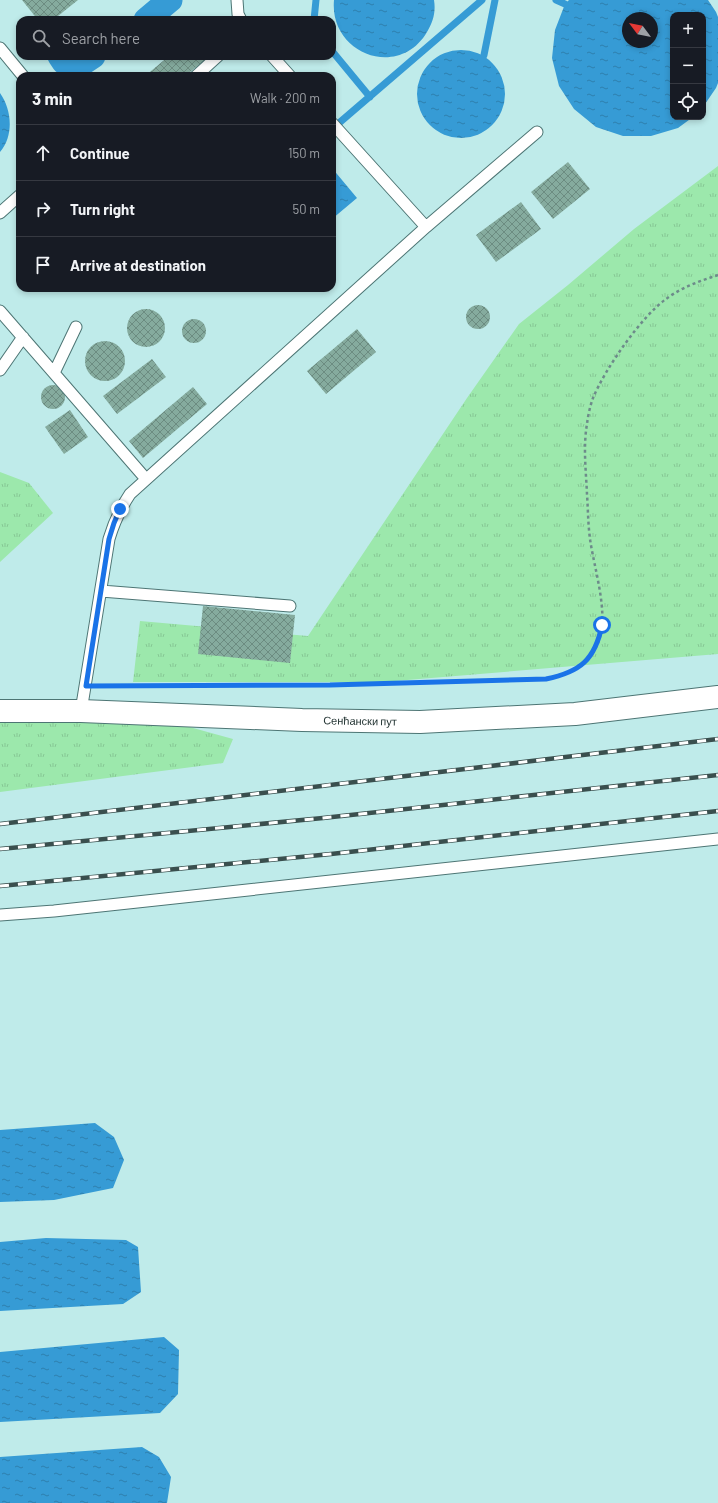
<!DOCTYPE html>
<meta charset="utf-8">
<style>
:root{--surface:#171b24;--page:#20242c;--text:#f1f3f6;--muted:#9ea1a6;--line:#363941}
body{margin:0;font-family:Barlow,sans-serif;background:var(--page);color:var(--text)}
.controls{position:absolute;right:12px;top:12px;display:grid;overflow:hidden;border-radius:8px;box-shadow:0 2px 6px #0003}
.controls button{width:36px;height:36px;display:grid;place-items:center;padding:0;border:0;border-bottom:1px solid var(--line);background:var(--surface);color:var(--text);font:20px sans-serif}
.compass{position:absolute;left:622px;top:12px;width:36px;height:36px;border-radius:50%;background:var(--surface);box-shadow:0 2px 6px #0003;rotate:302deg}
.stop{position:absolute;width:12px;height:12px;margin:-9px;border:3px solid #1a73e8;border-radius:50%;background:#fff}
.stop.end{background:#1a73e8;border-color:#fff;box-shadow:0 1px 4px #0008}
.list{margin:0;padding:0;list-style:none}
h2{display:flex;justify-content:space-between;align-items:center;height:52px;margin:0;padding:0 16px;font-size:17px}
h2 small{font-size:13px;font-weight:400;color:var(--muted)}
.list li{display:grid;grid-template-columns:26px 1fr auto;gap:12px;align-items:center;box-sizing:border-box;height:56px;padding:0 16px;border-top:1px solid var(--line)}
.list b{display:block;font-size:15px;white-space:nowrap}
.list em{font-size:13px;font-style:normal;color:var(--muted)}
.icon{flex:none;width:22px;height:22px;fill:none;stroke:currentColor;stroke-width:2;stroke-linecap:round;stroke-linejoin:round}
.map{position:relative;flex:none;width:718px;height:1503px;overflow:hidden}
.search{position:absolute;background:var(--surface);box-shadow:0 2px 6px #0003;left:16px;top:16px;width:320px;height:44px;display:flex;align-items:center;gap:10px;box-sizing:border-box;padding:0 14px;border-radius:12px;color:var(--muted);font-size:15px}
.panel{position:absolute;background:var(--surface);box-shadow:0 2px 6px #0003;left:16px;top:72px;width:320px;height:220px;border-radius:12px}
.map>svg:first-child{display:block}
.grass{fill:url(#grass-tufts)}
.water{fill:url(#water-ripples);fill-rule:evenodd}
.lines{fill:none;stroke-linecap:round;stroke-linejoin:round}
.stream{stroke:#369bd5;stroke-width:7}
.canal{stroke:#369bd5;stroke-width:25}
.building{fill:url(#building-cross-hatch)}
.lane-casing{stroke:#4d7574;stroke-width:13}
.secondary-casing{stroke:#4d7574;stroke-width:24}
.path{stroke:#6d8b8a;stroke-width:2.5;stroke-dasharray:3 3;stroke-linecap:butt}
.lane{stroke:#fff;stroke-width:11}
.secondary{stroke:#fff;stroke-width:22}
.rail-casing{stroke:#3a4f4e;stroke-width:4.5}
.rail{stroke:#fff;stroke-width:3;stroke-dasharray:9;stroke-linecap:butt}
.route{stroke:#1a73e8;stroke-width:5}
.labels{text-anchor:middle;stroke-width:4;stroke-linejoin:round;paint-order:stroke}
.street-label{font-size:11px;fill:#1f302f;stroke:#fff}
</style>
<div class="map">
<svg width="718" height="1503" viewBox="0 0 718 1503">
<defs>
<pattern id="grass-tufts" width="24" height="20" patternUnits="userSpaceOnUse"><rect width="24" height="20" fill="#9ce8ac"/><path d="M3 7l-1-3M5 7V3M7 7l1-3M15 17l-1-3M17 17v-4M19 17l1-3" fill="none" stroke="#86c794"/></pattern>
<pattern id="water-ripples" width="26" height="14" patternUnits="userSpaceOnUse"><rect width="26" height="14" fill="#369bd5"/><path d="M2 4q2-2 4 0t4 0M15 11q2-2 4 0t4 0" fill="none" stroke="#2d7fad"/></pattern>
<pattern id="building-cross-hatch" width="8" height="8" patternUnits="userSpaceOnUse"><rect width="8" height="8" fill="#85ab9e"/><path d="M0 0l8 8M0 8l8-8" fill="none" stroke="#6c8c81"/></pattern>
</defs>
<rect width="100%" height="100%" fill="#bfebea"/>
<path class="grass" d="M718 166V654L383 682H133L140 621 308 636 467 398 519 324 568 285 634 229Z
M0 472 29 483 53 513 0 562Z
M0 717 175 723 233 739 223 763 0 792Z"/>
<path class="water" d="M334 0H434C436 12 433 22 427 32 399 80 329 54 334 0Z
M569 0H708L716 12 718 17V83L716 88 703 107V15H673V117H693L678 128 651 136H623L596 127 574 109 559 86 552 58 555 30 565 4ZM628 18H652V42H628Z
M417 94a44 44 0 1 1 88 0a44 44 0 1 1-88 0Z
M0 93C12 110 14 136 0 152Z
M332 168 357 198 332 219Z
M95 1123 114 1137 124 1160 113 1188 54 1200 0 1202V1130Z
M46 1238 126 1240 138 1247 141 1292 123 1304 0 1311V1242Z
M164 1337 179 1350 178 1394 160 1413 0 1422V1352Z
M142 1447 159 1457 171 1477 167 1503H0V1457Z"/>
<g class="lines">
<path class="stream" d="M556 0 565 4
M314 20 316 0
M332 51 370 97
M484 55 495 0
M332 129 482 0"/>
<path class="canal" d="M146 20 170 0
M60 56 64 62 75 68 93 56"/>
</g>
<path class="building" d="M22 0H78L53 20H38Z
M169 56H210L185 76H145Z
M568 162 590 189 553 219 531 192Z
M521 202 541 229 496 262 476 235Z
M466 317a12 12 0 1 1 24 0a12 12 0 1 1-24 0Z
M127 328a19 19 0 1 1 38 0a19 19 0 1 1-38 0Z
M182 331a12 12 0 1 1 24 0a12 12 0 1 1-24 0Z
M357 329 376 352 326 394 307 371Z
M85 361a20 20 0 1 1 40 0a20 20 0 1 1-40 0Z
M152 359 166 377 117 414 103 396Z
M41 397a12 12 0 1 1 24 0a12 12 0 1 1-24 0Z
M193 387 207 404 143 458 129 441Z
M70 410 88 437 64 454 45 427Z
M203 606 295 615 290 663 198 654Z"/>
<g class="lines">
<defs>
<path id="lane" d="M237 0 238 14 241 20
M0 48 23 76
M272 56 290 76
M196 76 218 56
M332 123 426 227
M0 213 20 195
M0 311 146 479
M0 370 23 337
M54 373 76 327
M101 591 290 606
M81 711 109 539C114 522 120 509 130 494L426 227 537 132
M0 915 54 911 718 839"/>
<path id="secondary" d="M0 711H81L302 720 420 722 575 714 718 697"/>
</defs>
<use href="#lane" class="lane-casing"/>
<use href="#secondary" class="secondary-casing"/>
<path class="path" d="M102 686 330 685 546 679C569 674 591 664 599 640 609 613 594 568 590 539 588 524 588 509 587 494 586 471 583 447 587 424 588 416 590 406 593 398 605 369 641 317 666 299 682 287 700 281 718 275"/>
<use href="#lane" class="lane"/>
<use href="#secondary" class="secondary"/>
<defs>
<path id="rail" d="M0 824 718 739
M0 849 323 818 718 775
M0 886 331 854 718 811"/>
</defs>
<use href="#rail" class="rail-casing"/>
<use href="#rail" class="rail"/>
</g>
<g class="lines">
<path class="route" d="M120 509 114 523 109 539 86 686 330 685 546 679C580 672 595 660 602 625"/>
</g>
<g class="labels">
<g class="street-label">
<text transform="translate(360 721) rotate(1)" y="4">Сенћански пут</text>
</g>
</g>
</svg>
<div class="controls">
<button>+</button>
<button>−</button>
<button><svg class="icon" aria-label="locate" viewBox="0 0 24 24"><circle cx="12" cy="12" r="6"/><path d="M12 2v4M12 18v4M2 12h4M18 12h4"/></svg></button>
</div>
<svg class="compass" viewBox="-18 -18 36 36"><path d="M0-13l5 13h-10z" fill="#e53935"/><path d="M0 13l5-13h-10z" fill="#9ea1a6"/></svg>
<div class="stop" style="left:602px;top:625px"></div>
<div class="stop end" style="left:120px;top:509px"></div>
<div class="search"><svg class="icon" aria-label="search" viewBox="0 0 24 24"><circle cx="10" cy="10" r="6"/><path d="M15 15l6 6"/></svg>Search here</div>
<section class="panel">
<h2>3 min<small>Walk · 200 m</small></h2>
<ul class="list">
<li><svg class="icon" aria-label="ahead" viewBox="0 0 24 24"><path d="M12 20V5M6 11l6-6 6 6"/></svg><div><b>Continue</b></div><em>150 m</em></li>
<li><svg class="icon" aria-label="right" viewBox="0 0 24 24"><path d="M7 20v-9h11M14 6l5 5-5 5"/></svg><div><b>Turn right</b></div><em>50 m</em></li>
<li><svg class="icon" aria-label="arrive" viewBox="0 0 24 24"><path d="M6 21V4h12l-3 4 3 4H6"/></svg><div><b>Arrive at destination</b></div></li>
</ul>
</section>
</div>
